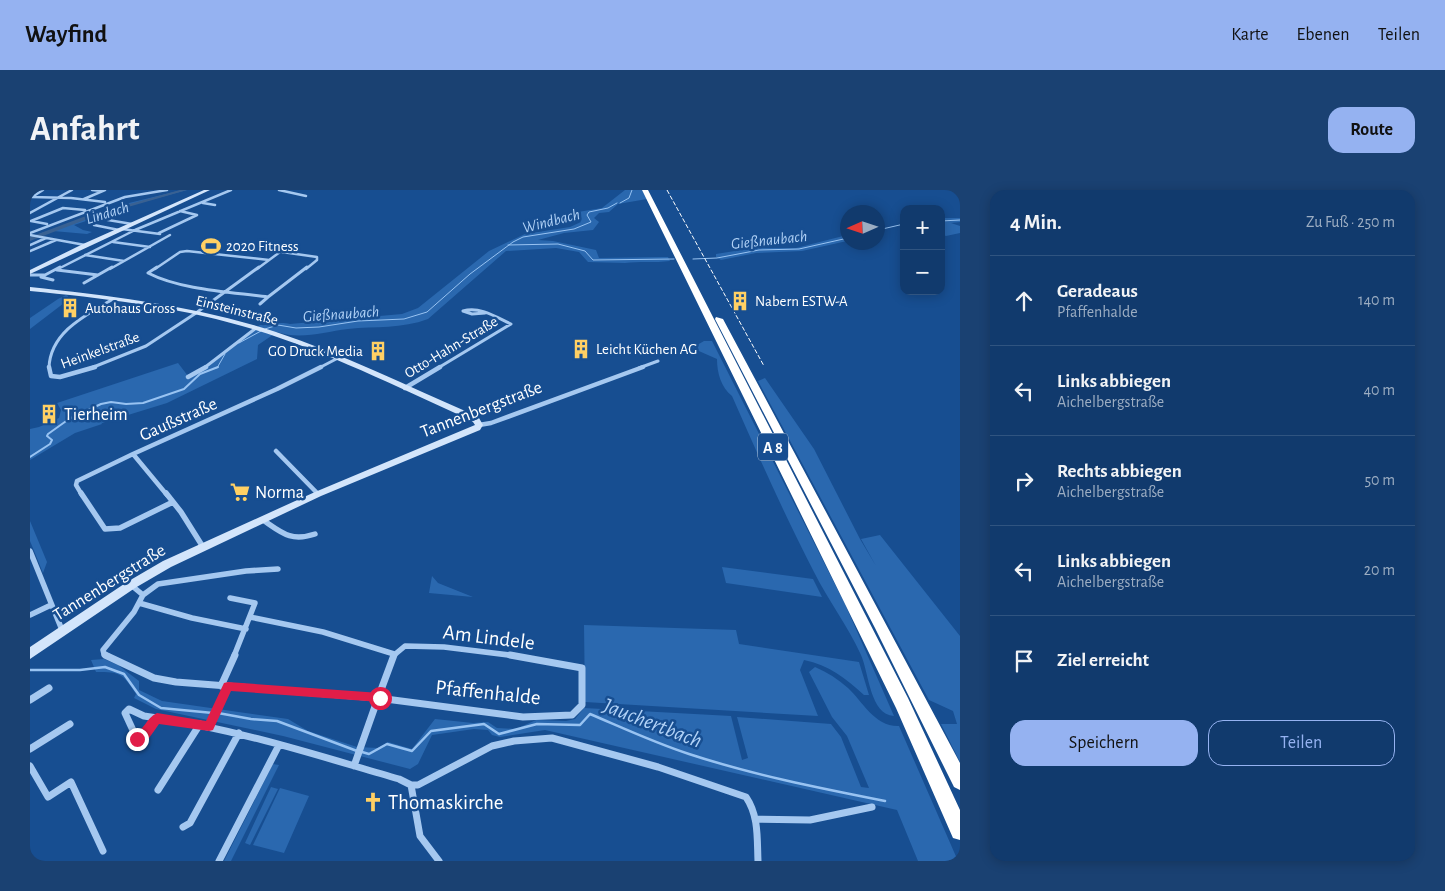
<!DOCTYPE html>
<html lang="de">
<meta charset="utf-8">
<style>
:root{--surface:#113a6d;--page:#1a4172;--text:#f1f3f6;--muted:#9cadc2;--line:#305480;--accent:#95b2f1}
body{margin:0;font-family:"Alegreya Sans",sans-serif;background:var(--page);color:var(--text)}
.controls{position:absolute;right:15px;top:15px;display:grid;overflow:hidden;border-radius:10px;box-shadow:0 2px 12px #0003}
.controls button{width:45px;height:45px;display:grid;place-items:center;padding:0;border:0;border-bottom:1px solid var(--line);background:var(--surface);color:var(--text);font:25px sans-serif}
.compass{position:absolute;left:810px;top:15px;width:45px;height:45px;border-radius:50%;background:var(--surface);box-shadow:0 2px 12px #0003;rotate:267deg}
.stop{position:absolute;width:15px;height:15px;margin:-11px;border:4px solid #e11d48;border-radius:50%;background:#fff}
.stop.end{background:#e11d48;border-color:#fff;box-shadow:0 1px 5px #0008}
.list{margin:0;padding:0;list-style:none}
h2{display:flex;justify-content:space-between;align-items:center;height:65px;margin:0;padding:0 20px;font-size:21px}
h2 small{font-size:16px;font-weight:400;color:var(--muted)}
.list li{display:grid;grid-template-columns:32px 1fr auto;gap:15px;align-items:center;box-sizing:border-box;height:90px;padding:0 20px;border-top:1px solid var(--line)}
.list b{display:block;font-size:19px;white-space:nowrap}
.list p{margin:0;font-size:16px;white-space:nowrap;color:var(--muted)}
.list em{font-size:16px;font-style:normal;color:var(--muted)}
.actions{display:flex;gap:10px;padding:15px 20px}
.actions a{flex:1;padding:11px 0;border:1px solid var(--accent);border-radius:15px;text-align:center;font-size:18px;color:var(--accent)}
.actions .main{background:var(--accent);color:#111}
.icon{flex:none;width:28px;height:28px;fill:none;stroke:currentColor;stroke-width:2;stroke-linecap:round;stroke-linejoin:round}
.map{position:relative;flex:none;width:930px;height:671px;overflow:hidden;border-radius:15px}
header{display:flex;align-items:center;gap:30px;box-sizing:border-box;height:70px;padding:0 25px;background:var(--accent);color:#111}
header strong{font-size:24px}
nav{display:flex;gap:28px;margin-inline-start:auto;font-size:18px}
.intro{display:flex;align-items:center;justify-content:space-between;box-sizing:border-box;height:120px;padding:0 30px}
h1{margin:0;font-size:35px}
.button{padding:12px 22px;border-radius:15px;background:var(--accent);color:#111;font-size:18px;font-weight:700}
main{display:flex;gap:30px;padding:0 30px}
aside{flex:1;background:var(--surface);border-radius:15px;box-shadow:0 2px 12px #0003}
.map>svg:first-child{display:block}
.green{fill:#2a68af}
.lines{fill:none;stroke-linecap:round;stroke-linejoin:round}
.stream-far2{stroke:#98c3f2;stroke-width:1}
.stream-far1{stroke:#98c3f2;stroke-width:2}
.stream{stroke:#98c3f2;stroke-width:2.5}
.river{fill:#396192;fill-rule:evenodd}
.street-far4{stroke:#a5c8f0;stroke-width:2.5}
.street-far3{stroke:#a5c8f0;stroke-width:3}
.street-far2{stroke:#a5c8f0;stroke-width:4.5}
.street-far1{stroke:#a5c8f0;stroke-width:5.5}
.street{stroke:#a5c8f0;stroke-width:7}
.secondary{fill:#d3e5fb;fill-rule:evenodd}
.highway{fill:#fff;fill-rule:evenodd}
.rail{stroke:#fff;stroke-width:1;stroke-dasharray:4.5 2;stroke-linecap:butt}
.route{fill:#e11d48}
.labels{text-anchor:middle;stroke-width:5;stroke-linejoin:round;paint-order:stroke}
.far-poi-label{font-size:15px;fill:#fff;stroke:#174e91;text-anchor:start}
.far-street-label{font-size:15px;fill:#fff;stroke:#174e91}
.far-water-label{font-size:16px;font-style:italic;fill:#b1d2f7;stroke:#174e91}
.shield{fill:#174e91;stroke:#b9cade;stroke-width:1}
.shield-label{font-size:16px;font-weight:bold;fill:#fff}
.street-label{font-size:18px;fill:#fff;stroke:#174e91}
.poi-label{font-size:18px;fill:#fff;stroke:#174e91;text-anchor:start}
.near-street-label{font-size:21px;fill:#fff;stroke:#174e91}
.near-poi-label{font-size:21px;fill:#fff;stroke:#174e91;text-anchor:start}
.near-water-label{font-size:22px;font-style:italic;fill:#b1d2f7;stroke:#174e91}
</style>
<header>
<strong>Wayfind</strong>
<nav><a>Karte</a><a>Ebenen</a><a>Teilen</a></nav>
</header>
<div class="intro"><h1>Anfahrt</h1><a class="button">Route</a></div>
<main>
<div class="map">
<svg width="930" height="671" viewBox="0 0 930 671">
<rect width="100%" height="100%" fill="#174e91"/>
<path class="green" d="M152 0H157L65 25 57 29 59 30 44 35 53 40 62 42 57 44 23 41 0 50V47L95 14Z
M595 0H612L617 9 588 14 579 22 569 23 564 28 569 32 563 40 534 43 508 50 523 51 566 60 569 68 631 67H638L640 71C625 73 608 71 595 73L558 72 549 62 526 58 476 61 398 129C372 139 345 136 318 139 294 142 270 150 247 142L228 155 227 169 137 213 72 233 71 232 72 234 45 243 0 270V239L9 237 29 228 31 220 27 213 148 173 158 186 182 173 200 156 230 135C241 136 247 131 260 134L372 124 388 118 459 61 495 44 540 37 551 32 545 25 548 22 572 18Z
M911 28H930V32L921 33 930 36V43L916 46 911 44Z
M817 45V51L772 61 726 63 691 70 686 67V64L724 58H766Z
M36 105 38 106V110L0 139V128L28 109Z
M674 151H682L815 414 864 526C840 525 839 483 831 465 818 436 798 410 784 382 754 324 728 265 702 206 691 197 687 183 687 169L662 158Z
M735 188 784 259 830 349 846 376 831 349 850 345 930 446V572L911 534H927L923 521 899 510 728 191Z
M0 331 17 372 13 383 0 351Z
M692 377 783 389 792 407 696 393Z
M402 386 408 393 443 407 399 403Z
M554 435 706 440 709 454 829 472 839 505H834C815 488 799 475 774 470L770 480 788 526 555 512Z
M74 469 88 475 109 491V500L132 511 258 529 278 541 327 557 348 558 358 552 382 559 405 529 443 533 458 532 467 538 486 539 506 530 536 531 545 529 554 518 701 526 712 570 718 568 707 527 801 534 811 547 831 597 839 598 817 546 802 527 779 482 785 477C797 482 808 489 818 498 833 512 845 537 869 536L928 671H888L867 620 515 540 470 547 462 545 458 540 444 539 402 545 388 574 380 579 253 546 126 519 104 508 106 504C92 483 91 482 66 482L61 470Z
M243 574 249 575 201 671H194Z
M241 597 248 599 220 655 215 653Z
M250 598 279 606 254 663 223 655Z"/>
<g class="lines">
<path class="stream-far2" d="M590 13 599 8 602 0
M911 31 930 30
M848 40 874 34
M478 55 528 54 555 61 563 70 644 69
M663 69 687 68 729 60 769 59 818 48
M235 139 248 135 266 138 289 137 328 131 374 129 397 122 440 84 483 52 493 47 544 39 561 32 557 25 559 22 578 18 587 13
M209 153 231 141
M187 178 195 164"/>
<path class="stream-far1" d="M0 267 20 254 22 250 17 246 18 244 39 229 71 214 81 212 96 214 113 213 154 199 170 184 188 177"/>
<path class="stream" d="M0 480H50L75 477 94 484 109 505 131 518 183 523
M188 523 221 529 247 531 327 561
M332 562 339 564 357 554 382 561 401 541 454 534 469 544 507 534 550 535 560 524C593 538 625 553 659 564 723 585 789 598 855 611"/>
<path class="river" d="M150 0H157L60 28 0 51V47L56 26Z"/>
<path class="street-far4" d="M13 0 2 7 41 8 75 12
M62 0 72 1
M249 0 276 6
M54 9 75 0
M173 13 185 15
M0 23 42 0
M72 29 102 34
M1 31 33 18 55 20
M1 31 17 34
M64 35 89 40
M92 39 130 44
M0 43 95 7 137 0
M129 43 167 25 150 21
M0 45 55 55
M83 52 120 57
M0 55 16 48
M0 61 26 50
M252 62 287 67V70L276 79
M55 65 94 71
M28 79 105 40 201 0
M80 79 140 45
M125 79 150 62 157 61 239 70
M227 79 254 59"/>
<path class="street-far3" d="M127 77 118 83C151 100 201 102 238 107L277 77
M27 80 68 85
M0 85H15L30 77
M11 87 23 90
M54 93 82 77
M230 114 238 107
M19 178C20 142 56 125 83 109
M61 178 116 156 166 123 229 77
M174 178 226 138
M289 178 308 168
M408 178 481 134C466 127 450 116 433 121L442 124 455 123
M609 178 628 171"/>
<path class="street-far2" d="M19 177 21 186 30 187 65 177
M158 187 176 177
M375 198 410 177
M449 235 461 233 613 177
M246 261 288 304
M52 305 46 295 47 291 103 264
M137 305 103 264 247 199 291 177"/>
<path class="street-far1" d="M51 303 75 339 90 338 143 312
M136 303 151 322 173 357
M233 330C252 343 261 352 285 344
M0 361 32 440
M101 395 113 405
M200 408 225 413 204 466
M109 413 162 428 216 439
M0 425 21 415
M220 427 293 442 364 464
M78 466 74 464 73 460 104 422 113 405 128 394 216 381 248 379
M363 466 375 456 414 457 487 466"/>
<path class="street" d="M75 465 124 488 146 492 348 508
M191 496 205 465
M348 508 493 527 542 525 552 515V478L480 465
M348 508 364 465
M0 510 19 498
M99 519 114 526 127 528 113 548 107 549 95 523Z
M127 528C210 540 289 566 369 589L381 595 390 646 409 671
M179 536 198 496
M0 559 40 534
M0 576 18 607 41 592 73 661
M324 576 348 508
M381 595H388L462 556 484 551 522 548 628 577 716 607C729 626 727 649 728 671
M128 600 170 534
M725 629 780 630 842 617
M153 637 160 633 209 543
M189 671 249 555"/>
<path class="secondary" d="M174 0H180L0 84V80L53 54Z
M0 97C83 106 166 116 246 142 313 164 377 196 442 224L449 228 453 235 450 240 291 306 141 377 105 398 0 469V457L97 392 133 371 285 302 445 235 443 232 436 228C362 195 290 158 212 136 143 116 71 108 0 101Z"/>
<path class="highway" d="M612 0H618L878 508 930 620V650L923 648 866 518Z
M686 127 693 129 930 573V600L924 597 845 438 685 129Z"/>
<path class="rail" d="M637 0 734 176"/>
</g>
<path class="route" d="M198 492 350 503 355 508 350 512 201 501 183 540 179 541 129 534 117 551 107 554 103 552 102 549 103 545C114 541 116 528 127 523L176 531 194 493Z"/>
<defs>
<symbol id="stadium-bare" viewBox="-9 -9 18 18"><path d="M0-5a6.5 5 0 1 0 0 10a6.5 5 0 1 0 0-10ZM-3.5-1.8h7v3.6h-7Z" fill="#ffd064" stroke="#174e91" stroke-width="2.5" paint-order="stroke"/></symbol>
<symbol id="building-bare" viewBox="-9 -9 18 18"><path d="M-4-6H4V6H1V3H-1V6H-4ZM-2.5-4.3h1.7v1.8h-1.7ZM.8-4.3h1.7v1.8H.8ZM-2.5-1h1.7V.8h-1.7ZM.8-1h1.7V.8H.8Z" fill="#ffd064" stroke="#174e91" stroke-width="2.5" paint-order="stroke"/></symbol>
<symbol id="supermarket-bare" viewBox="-9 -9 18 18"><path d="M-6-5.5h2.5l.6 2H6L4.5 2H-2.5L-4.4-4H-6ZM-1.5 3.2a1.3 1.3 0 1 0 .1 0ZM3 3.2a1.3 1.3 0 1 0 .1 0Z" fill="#ffd064" stroke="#174e91" stroke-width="2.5" paint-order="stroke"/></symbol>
<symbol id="church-bare" viewBox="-9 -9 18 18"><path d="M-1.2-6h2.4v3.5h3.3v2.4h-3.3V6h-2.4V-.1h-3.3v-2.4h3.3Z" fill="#ffd064" stroke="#174e91" stroke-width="2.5" paint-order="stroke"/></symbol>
</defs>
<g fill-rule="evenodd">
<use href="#stadium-bare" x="167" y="42" width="28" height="28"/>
<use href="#building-bare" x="696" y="97" width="28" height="28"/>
<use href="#building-bare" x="26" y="104" width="28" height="28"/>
<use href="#building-bare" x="537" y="145" width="28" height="28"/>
<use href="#building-bare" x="334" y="147" width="28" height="28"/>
<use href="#building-bare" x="5" y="210" width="28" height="28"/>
<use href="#supermarket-bare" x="196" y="288" width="28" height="28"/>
<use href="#church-bare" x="329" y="598" width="28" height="28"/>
</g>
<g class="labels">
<g class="far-poi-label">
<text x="196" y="61">2020 Fitness</text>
<text x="725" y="116">Nabern ESTW-A</text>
<text x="55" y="123">Autohaus Gross</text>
<text x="566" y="164">Leicht Küchen AG</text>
<text x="333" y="166" text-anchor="end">GO Druck Media</text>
</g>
<g class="far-street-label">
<text transform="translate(207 120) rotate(14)" y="5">Einsteinstraße</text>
<text transform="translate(421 157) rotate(-31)" y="5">Otto-Hahn-Straße</text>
<text transform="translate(70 160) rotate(-20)" y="5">Heinkelstraße</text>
</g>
<g class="far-water-label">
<text transform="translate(77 22) rotate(-17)" y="6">Lindach</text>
<text transform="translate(521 30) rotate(-14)" y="6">Windbach</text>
<text transform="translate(739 49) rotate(-6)" y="6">Gießnaubach</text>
<text transform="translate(311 123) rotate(-4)" y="6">Gießnaubach</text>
</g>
<rect class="shield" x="728" y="243.5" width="30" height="27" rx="4"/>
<g class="shield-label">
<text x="743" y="263">A 8</text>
</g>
<g class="street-label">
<text transform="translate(451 219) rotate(-21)" y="6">Tannenbergstraße</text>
<text transform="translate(148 229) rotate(-24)" y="6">Gaußstraße</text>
<text transform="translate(79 392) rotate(-32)" y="6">Tannenbergstraße</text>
</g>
<g class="poi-label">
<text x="34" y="230">Tierheim</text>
<text x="225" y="308">Norma</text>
</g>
<g class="near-street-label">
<text transform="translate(459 447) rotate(7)" y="7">Am Lindele</text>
<text transform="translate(458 502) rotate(6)" y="7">Pfaffenhalde</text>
</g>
<g class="near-poi-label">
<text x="358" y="619">Thomaskirche</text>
</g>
<g class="near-water-label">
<text transform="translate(623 532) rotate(21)" y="8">Jauchertbach</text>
</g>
</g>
</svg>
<div class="controls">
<button>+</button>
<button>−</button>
</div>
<svg class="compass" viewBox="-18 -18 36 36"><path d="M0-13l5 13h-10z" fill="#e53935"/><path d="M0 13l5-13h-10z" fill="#9cadc2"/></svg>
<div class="stop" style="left:350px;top:508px"></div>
<div class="stop end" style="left:107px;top:549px"></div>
</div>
<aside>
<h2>4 Min.<small>Zu Fuß · 250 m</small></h2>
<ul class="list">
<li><svg class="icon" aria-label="ahead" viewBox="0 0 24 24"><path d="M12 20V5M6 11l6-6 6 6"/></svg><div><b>Geradeaus</b><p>Pfaffenhalde</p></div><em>140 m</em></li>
<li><svg class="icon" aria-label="left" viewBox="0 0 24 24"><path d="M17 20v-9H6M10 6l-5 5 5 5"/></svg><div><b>Links abbiegen</b><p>Aichelbergstraße</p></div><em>40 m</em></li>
<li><svg class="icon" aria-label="right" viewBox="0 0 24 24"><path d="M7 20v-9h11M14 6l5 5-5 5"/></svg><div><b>Rechts abbiegen</b><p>Aichelbergstraße</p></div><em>50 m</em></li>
<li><svg class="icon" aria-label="left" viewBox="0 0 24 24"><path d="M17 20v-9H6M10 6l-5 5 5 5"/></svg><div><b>Links abbiegen</b><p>Aichelbergstraße</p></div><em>20 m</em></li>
<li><svg class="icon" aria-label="arrive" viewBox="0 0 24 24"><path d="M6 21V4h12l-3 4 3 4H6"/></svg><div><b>Ziel erreicht</b></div></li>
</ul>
<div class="actions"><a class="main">Speichern</a><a>Teilen</a></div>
</aside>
</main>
